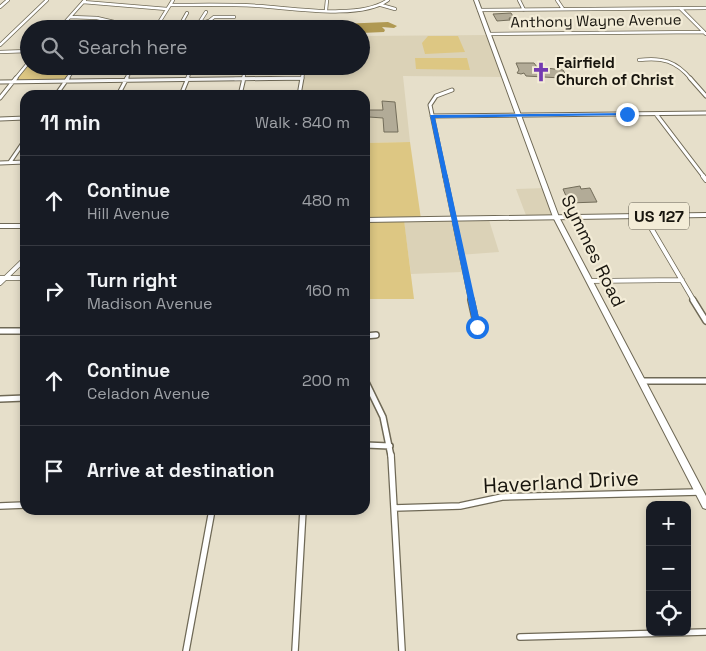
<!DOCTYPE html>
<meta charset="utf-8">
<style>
:root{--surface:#171b24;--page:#242831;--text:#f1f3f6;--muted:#9ea1a6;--line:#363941}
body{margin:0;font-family:"Space Grotesk",sans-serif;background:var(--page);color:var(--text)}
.controls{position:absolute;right:15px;bottom:15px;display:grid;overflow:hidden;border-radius:10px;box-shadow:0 2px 8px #0003}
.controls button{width:45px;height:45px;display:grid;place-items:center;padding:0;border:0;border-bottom:1px solid var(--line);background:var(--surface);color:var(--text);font:25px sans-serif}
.stop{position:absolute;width:15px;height:15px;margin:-11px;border:4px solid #1a73e8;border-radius:50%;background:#fff}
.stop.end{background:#1a73e8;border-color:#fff;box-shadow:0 1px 5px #0008}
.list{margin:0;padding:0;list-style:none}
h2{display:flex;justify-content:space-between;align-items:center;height:65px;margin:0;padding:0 20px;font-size:21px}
h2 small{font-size:16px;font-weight:400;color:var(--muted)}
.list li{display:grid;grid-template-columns:32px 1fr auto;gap:15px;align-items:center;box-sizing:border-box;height:90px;padding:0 20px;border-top:1px solid var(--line)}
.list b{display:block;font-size:19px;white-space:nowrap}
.list p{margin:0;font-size:16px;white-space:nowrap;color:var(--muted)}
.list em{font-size:16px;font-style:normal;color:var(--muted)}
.icon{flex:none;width:28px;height:28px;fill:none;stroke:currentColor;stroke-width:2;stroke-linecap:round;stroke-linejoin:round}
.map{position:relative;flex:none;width:706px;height:651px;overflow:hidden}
.search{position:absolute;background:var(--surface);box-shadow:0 2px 8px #0003;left:20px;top:20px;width:350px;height:55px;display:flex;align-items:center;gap:12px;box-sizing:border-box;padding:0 18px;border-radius:28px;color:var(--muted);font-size:19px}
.panel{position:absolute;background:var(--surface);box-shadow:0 2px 8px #0003;left:20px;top:90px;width:350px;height:425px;border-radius:15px}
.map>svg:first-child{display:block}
.built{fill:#dbd2b7}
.green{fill:#ddc783}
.water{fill:#b09952}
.building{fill:#b2ab97;stroke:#736d5a}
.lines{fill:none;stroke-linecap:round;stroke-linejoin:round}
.street-far4-casing{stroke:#6f6956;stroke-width:4}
.street-far3-casing{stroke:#6f6956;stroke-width:5}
.street-far2-casing{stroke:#6f6956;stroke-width:5.5}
.street-far1-casing{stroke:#6f6956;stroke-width:8}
.street-casing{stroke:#6f6956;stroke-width:8}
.secondary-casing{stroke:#6f6956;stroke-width:2}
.primary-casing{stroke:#6f6956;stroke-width:2}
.street-far4{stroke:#fff;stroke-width:2.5}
.street-far3{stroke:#fff;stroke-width:3}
.street-far2{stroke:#fff;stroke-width:4}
.street-far1{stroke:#fff;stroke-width:5}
.street{stroke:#fff;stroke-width:5.5}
.secondary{fill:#fff;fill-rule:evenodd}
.primary{fill:#fff;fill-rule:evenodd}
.route{fill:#1a73e8}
.labels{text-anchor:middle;stroke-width:4.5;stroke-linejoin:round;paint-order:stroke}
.far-street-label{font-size:15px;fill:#18150e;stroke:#f3ecd7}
.far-poi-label{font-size:15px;font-weight:bold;fill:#18150e;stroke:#f3ecd7;text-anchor:start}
.shield{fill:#f3ecd7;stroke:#5a564a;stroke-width:1}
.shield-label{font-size:16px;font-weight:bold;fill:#18150e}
.street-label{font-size:18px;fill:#18150e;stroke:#f3ecd7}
.near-street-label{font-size:21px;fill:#18150e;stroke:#f3ecd7}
</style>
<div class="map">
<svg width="706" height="651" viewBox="0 0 706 651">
<rect width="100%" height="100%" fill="#e6dfca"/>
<path class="built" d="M489 35 505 77 403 76 410 142 365 143V95H299L304 66H361V36Z
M546 188 556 217 527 218 516 189Z
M489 220 499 252 459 255 462 272 411 274 404 222Z"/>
<path class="green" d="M428 36H458L465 52 425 54 422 43Z
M415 58H467L470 70 416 69Z
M29 62V66H76L66 82H13Z
M410 142 421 219 404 220 414 299H365V143Z"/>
<path class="water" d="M258 22 292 26 388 22 397 26 394 28 382 27 385 30 384 32 361 33V29H240L251 23Z"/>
<path class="building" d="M511 13 514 18H509L510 20 497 21 493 14Z
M516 63H534L537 67 563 70 566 75H562L561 78 526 76 524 73 521 74 517 73 519 70Z
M382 101 395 102 398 132H384L383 118 369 117V127L365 130V108L369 107V110H383Z
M580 186 581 189 590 188 597 202 569 203 563 189Z"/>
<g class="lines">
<defs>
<path id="street-far4" d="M519 0 524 10
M557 0 563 9
M83 2 167 9
M170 5C199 5 230 4 259 6 292 8 360 20 388 0
M381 5 395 9
M0 7 8 0
M680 8 706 34
M326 10 327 0
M479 10 706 8
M70 17 97 18 144 29
M199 23 206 12
M158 24 196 25 209 21 214 17H234
M59 29 85 0
M109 29 118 24
M155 29 173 0
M178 29 187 13
M489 34 704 32
M0 45 47 0
M0 52 29 51
M639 60C662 57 676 61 691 79
M15 79 29 62
M67 79 76 66
M126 79 133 66
M187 79 192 66
M235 79 302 78
M243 79 246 66
M302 79 304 66"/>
<path id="street-far3" d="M690 78 706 96
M0 82 302 78
M56 95 68 78
M118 95 127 78
M181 95 188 78
M240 95 244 78
M299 95 302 78
M0 98 16 78
M656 114 704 177
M432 116 706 113
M0 119 25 118
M10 162 25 140
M0 163 25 162
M445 177 430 105 436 96 452 90"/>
<path id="street-far2" d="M445 176 471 301
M703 176 706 180
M644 216 694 301
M0 278H25
M589 281 682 280
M0 283 25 259"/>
<path id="street-far1" d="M471 300 477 327
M693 300 706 321
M0 331H25
M365 336 376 335
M365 380 383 417 391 456
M642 381H706
M0 399 25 398
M365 445 390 446"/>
<path id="street" d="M391 455 402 651
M0 506 25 505
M394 508 460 506 502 497 699 492
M520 637 706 632
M186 651 212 510
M295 651 303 510"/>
<path id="secondary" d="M474 0H478L559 217 706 496V509L703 508 553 217Z"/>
<path id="primary" d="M706 213V217L365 222V218Z
M0 224H25V228H0Z"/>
</defs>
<use href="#street-far4" class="street-far4-casing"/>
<use href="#street-far3" class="street-far3-casing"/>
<use href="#street-far2" class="street-far2-casing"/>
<use href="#street-far1" class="street-far1-casing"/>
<use href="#street" class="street-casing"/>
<use href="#secondary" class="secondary-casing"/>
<use href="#primary" class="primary-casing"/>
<use href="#street-far4" class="street-far4"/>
<use href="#street-far3" class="street-far3"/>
<use href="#street-far2" class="street-far2"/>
<use href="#street-far1" class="street-far1"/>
<use href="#street" class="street"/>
<use href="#secondary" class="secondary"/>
<use href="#primary" class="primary"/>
</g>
<path class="route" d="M627 113 629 115 435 118 481 327 477 330 474 329 430 115Z"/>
<defs>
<symbol id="church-bare" viewBox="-9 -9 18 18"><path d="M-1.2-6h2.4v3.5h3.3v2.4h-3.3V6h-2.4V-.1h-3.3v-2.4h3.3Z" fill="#743bb1" stroke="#f3ecd7" stroke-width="2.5" paint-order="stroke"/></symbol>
</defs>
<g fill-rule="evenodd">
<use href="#church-bare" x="527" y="58" width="28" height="28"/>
</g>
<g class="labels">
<g class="far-street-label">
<text transform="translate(596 21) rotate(-1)" y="5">Anthony Wayne Avenue</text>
</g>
<g class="far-poi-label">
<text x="556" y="68">Fairfield<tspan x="556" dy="17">Church of Christ</tspan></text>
</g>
<rect class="shield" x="629" y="202.5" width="60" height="27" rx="4"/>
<g class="shield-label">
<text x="659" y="222">US 127</text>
</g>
<g class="street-label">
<text transform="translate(593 251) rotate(64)" y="6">Symmes Road</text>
</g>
<g class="near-street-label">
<text transform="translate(561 482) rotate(-3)" y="7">Haverland Drive</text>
</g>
</g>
</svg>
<div class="controls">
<button>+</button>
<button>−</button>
<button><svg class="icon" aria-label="locate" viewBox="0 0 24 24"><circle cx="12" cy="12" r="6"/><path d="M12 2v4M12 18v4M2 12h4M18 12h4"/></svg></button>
</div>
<div class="stop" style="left:477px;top:327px"></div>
<div class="stop end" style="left:627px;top:114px"></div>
<div class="search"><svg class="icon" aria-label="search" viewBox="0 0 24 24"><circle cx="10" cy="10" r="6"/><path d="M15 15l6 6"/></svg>Search here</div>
<section class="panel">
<h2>11 min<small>Walk · 840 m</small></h2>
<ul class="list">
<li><svg class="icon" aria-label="ahead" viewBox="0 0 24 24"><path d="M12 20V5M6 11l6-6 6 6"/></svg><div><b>Continue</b><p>Hill Avenue</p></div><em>480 m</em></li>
<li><svg class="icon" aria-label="right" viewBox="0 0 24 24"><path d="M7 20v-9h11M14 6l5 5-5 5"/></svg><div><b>Turn right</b><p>Madison Avenue</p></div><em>160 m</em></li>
<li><svg class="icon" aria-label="ahead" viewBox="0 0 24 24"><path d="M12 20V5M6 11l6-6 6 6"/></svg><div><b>Continue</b><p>Celadon Avenue</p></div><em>200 m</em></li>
<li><svg class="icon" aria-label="arrive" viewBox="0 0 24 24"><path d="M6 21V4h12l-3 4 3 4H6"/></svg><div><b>Arrive at destination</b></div></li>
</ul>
</section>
</div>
